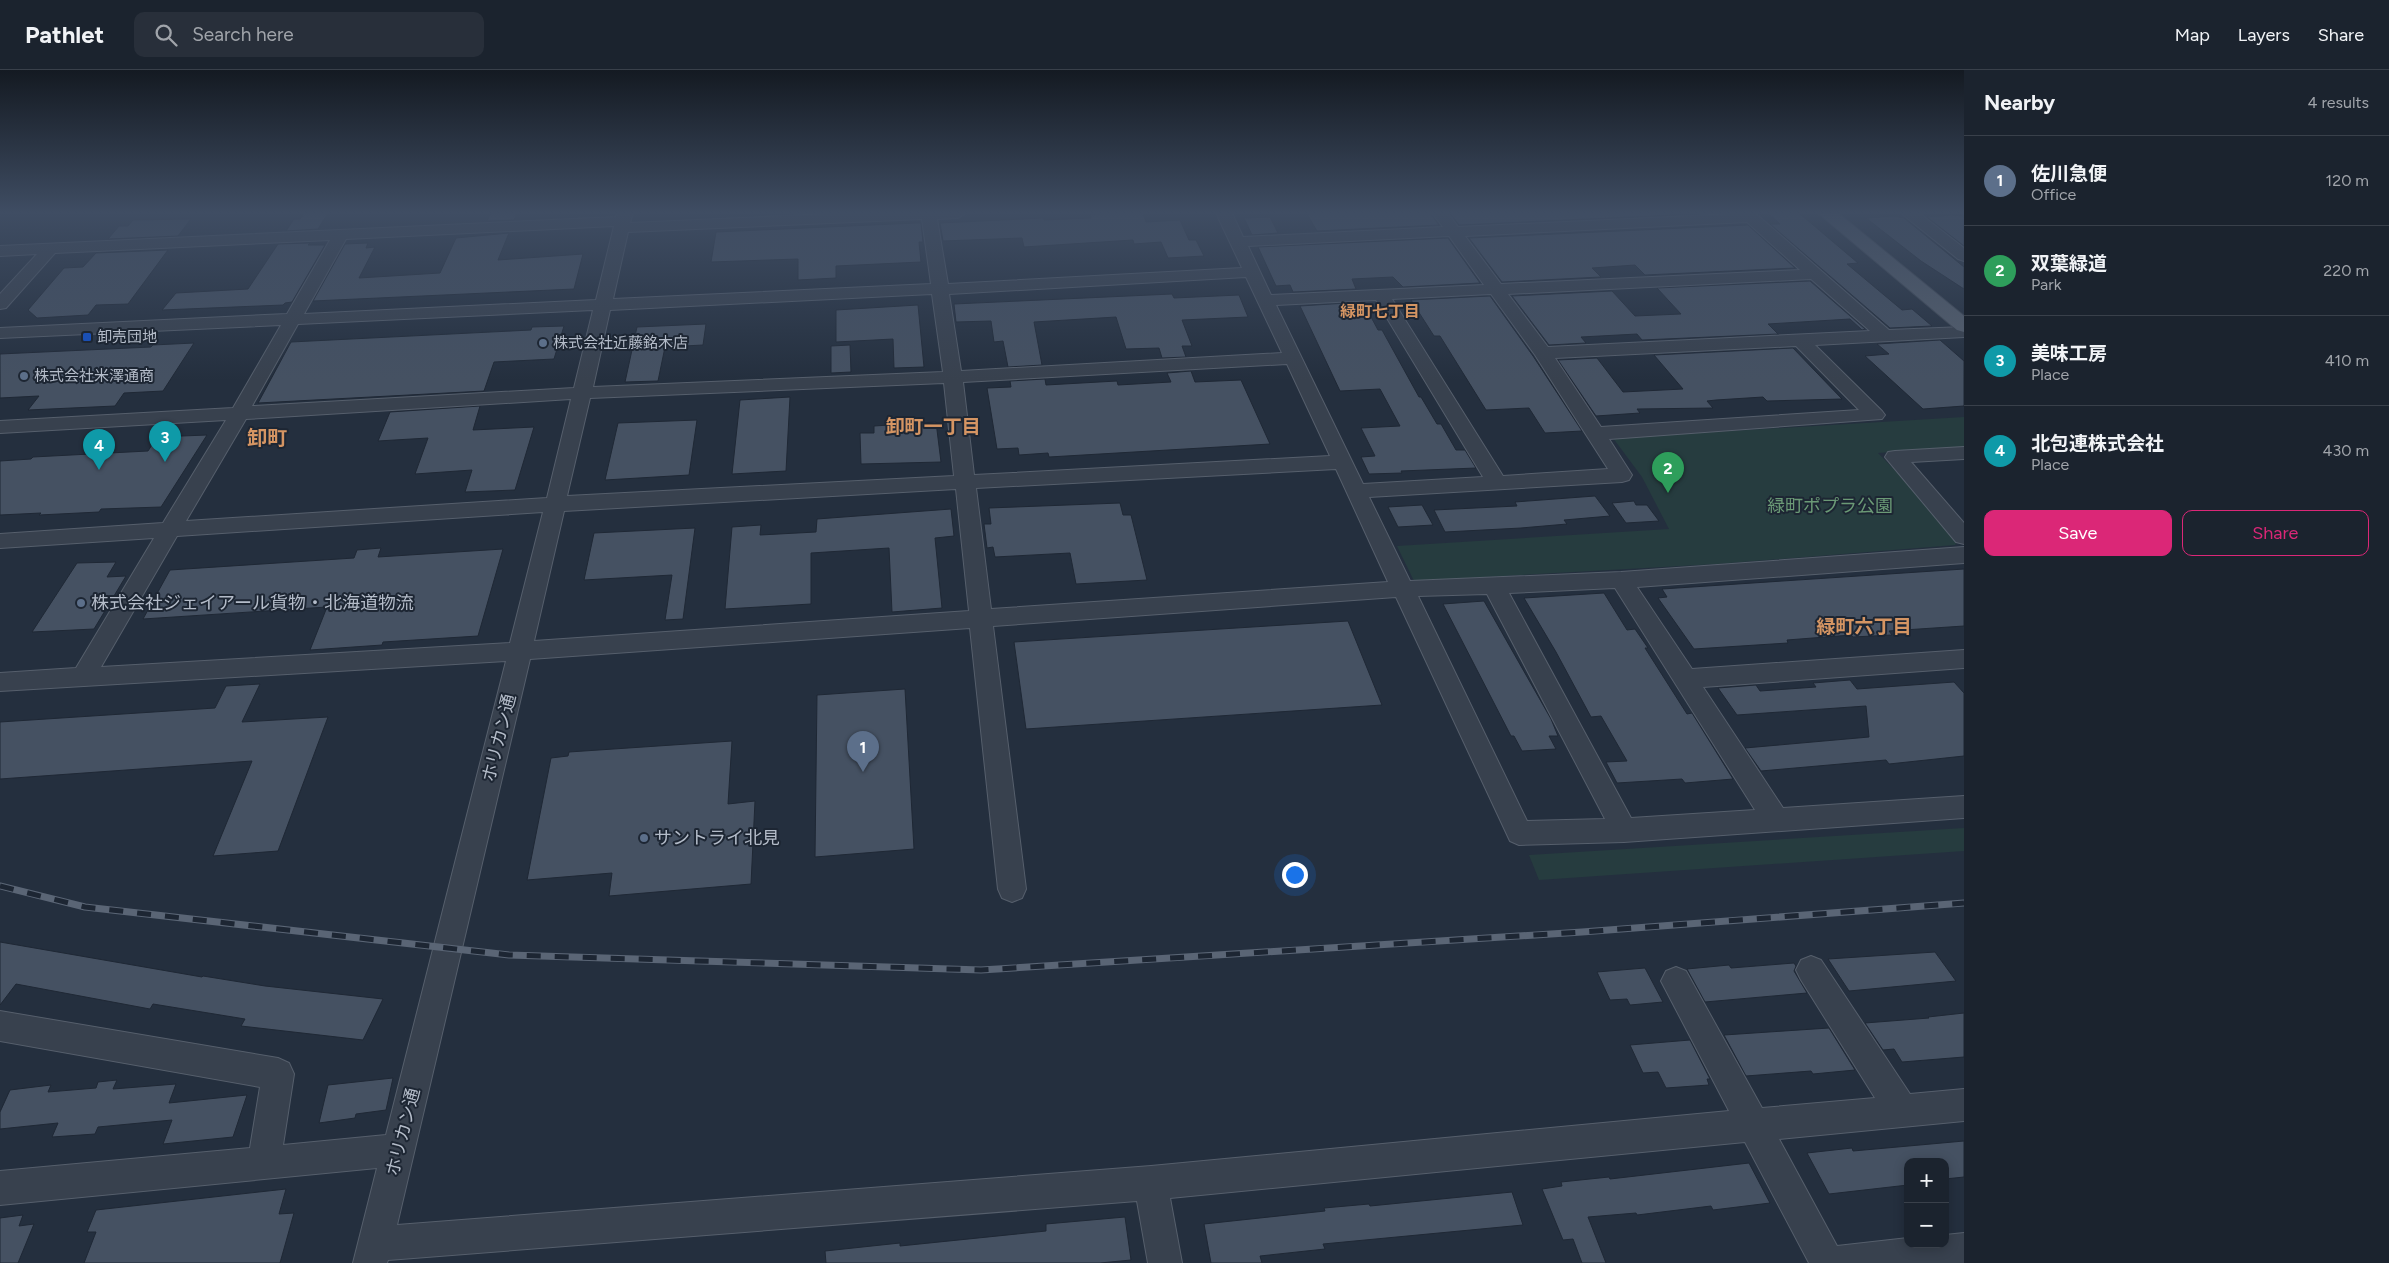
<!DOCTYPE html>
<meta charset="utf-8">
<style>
:root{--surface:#1b232e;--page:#282f3a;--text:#f1f3f6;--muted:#a0a4aa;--line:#39404a;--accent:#db2777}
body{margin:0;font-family:Figtree,"Noto Sans JP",sans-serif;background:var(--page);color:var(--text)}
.controls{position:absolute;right:15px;bottom:15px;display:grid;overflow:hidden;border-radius:10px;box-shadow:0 2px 12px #0003}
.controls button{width:45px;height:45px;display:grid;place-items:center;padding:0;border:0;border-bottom:1px solid var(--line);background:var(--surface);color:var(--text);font:25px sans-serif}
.you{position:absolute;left:1294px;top:804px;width:18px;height:18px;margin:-12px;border:4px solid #fff;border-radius:50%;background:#1a73e8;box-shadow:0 0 0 8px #1a73e833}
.badge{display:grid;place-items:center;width:32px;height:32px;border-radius:50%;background:var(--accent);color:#fff;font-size:16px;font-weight:700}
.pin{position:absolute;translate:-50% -41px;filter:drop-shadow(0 1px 2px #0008)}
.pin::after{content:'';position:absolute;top:26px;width:18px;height:15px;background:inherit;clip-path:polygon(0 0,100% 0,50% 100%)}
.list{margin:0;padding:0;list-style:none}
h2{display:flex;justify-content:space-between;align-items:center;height:65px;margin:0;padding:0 20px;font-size:21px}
h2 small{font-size:16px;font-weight:400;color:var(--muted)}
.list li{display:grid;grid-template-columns:32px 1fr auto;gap:15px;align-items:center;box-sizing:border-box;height:90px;padding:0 20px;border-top:1px solid var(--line)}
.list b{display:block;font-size:19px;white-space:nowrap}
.list p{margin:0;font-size:16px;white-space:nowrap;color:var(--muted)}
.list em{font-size:16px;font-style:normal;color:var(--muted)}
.actions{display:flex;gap:10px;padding:15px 20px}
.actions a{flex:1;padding:11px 0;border:1px solid var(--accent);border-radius:10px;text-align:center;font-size:18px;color:var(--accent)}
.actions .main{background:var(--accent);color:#fff}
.icon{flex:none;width:28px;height:28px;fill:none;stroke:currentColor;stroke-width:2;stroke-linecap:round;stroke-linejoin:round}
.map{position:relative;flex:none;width:1964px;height:1193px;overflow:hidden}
header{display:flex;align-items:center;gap:30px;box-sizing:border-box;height:70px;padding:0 25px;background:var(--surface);border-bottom:1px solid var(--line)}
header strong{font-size:24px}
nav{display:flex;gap:28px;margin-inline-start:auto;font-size:18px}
.search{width:350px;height:45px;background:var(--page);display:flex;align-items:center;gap:12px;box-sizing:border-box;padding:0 18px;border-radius:10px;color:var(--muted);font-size:19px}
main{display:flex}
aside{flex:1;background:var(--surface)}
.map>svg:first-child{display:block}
.green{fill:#263c3f}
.building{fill:#455162;stroke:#1f2835}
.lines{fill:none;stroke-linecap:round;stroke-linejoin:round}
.minor-casing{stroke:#565f6c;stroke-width:2}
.major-casing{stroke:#414a57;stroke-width:2}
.minor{fill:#38414e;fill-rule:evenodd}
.major{fill:#56606e;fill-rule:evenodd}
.rail-casing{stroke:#5a6575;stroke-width:7}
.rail{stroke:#1d2633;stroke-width:5;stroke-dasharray:14;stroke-linecap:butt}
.transit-dot{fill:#1a4fb4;stroke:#1d2633;stroke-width:2}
.service-dot{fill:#5c6f8a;stroke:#1d2633;stroke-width:2}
.labels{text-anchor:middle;stroke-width:4;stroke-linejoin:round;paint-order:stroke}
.far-poi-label{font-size:15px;fill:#b4bcc9;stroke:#1d2633;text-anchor:start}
.far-neighbourhood-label{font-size:16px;font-weight:bold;fill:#d59563;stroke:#1d2633}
.park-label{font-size:18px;fill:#6b9a76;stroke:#1d2633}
.poi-label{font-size:18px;fill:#b4bcc9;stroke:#1d2633;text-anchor:start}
.street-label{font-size:18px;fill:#b4bcc9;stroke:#1d2633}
.neighbourhood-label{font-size:19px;font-weight:bold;fill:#d59563;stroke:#1d2633}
.quarter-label{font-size:20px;font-weight:bold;fill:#d59563;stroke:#1d2633}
</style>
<header>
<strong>Pathlet</strong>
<div class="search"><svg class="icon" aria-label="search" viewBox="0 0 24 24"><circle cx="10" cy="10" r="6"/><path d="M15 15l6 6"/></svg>Search here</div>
<nav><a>Map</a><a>Layers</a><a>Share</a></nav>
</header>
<main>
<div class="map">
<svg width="1964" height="1193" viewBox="0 0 1964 1193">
<rect width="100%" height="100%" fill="#242f3e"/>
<path class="green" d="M1964 347V377L1878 383 1961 467 1955 475 1717 494 1414 511 1397 476 1669 459 1642 407 1613 368Z
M1964 758V781L1539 810 1529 785Z"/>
<path class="building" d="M304 143H328L318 159 286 161 294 149H300Z
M491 143H517L514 150 487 151Z
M1143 143 1146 152 1180 150 1189 170H1196L1204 186 1168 188 1161 172 1134 174 1133 170 1024 177 1022 168 943 171 940 153 1044 148V150L1091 148 1090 144Z
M1324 143H1430L1439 155 1317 161 1307 144Z
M1450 143H1693V144L1459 155Z
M1768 143H1799L1858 193 1847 194 1902 240 1912 239 1932 256 1890 258 1770 154H1780Z
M1951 145 1964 146V176L1927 147Z
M1894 146 1904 148 1964 197V219L1921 191 1866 148Z
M1270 147 1278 163 1252 165 1244 148Z
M191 149 178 166 108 169 119 156H128L133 150Z
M916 153H921L923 172H919L921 192 836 196V208L798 210V189L711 192 716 162Z
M1748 155 1795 198 1645 205 1635 195 1592 198 1601 207 1502 212 1469 168Z
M509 163 498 190 583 184 574 219 313 231 345 174 368 173 366 178 375 177 359 208 440 203 456 168Z
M1448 168 1480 213 1403 217 1393 207 1352 209 1356 219 1293 222 1290 215 1276 216 1258 177Z
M310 173 308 175H325L292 232 285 233 283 235 162 240 176 223 248 219 278 174Z
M168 180 128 234 96 235 88 245 37 248 28 240 64 198 83 197 96 183Z
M1810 211 1865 259 1862 260 1850 249 1768 254 1778 264 1642 270 1637 264 1581 267 1586 273 1549 275 1512 226 1612 221 1635 246 1681 244 1657 218Z
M1172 224 1174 228 1239 225 1248 247 1182 250 1192 276H1182L1186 287 1162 288 1159 278 1126 279 1116 247 1034 252 1042 295 1008 297 1003 271 994 272 991 251 956 252 954 234Z
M1490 226 1533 286 1582 361 1545 363 1529 338 1486 340 1440 266H1434L1411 230Z
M1363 232 1378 260H1382L1419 327H1421L1437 354H1441L1456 380H1465L1476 398 1401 401 1402 403 1369 404 1361 387 1375 386 1361 358 1400 356 1380 319 1340 321 1300 236Z
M918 235 924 297 894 298 893 269 836 272V240Z
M706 254 703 275 665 277 658 311 625 312 637 257Z
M564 256 554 289 494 292 484 321 258 333 291 272 531 260 532 257Z
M1940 270 1964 291V336L1923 339 1865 286 1889 284 1877 274Z
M194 273 163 321 124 323 115 336 28 340 39 326 0 328V284L151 277 153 275Z
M850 275 851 302 831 303V276Z
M1793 278 1842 329 1767 331 1763 327 1716 330 1707 331 1713 338 1637 339 1640 343 1596 346 1558 290 1597 288 1623 322 1683 319 1654 285Z
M1191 301 1195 312 1241 310 1270 374 1049 387 1048 383 1019 385 1018 378 997 379 987 318 1011 317 1010 311 1045 309 1046 315 1117 311 1118 315 1171 312 1167 303Z
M790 327 786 401 732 404 740 330Z
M480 336 473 360 534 357 515 420 465 422 472 400 415 404 428 368 378 371 390 342Z
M697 350 689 405 605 410 618 353Z
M936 352 941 392 861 394 860 363H874V356Z
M207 365 161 437 101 439 99 442 39 445 41 443 0 445V391L31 389 33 387 148 381 157 367Z
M1595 426 1610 446 1564 450 1567 454 1521 458 1445 462 1434 440 1517 436 1515 432Z
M1634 431 1636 435H1647L1659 451 1626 453 1612 433Z
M1120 433 1123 445H1131L1147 510 1076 514 1070 483 995 487 993 477 987 478 984 454H991L989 438Z
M1422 435 1433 455 1398 457 1388 437Z
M951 439 954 466 935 468 942 538 892 542 889 478 811 483V534L725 539 732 457 761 455 760 465 816 462 817 449Z
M695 458 683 549 665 550 672 505 584 510 594 463Z
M381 478 378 487 503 479 478 566 383 572 382 575 310 580 327 537 143 549 170 500 354 488 357 480Z
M116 492 107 507 126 506 94 559 32 562 77 493Z
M1964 499V556L1889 561 1892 565 1853 567 1851 565 1787 570 1788 573 1694 579 1658 528 1667 527 1662 519Z
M1604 523 1627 560 1635 559 1648 578H1645L1687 644 1692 643 1733 709 1685 713 1682 709 1617 713 1606 692 1627 691 1601 646 1591 647 1556 582 1524 528Z
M1484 531 1551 649 1558 666H1549L1556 679 1522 681 1514 666H1511L1443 534Z
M1348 551 1382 635 1026 659 1014 572Z
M1850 610 1857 619 1954 612 1964 623V686L1889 694 1886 690 1761 701 1745 678 1869 667 1866 636 1737 645 1718 618 1756 615 1760 621 1816 617 1813 613Z
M260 614 242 652 328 647 278 781 213 786 252 691 0 709V652L215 638 226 616Z
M905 619 914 779 815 787 817 625Z
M732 671 728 734 755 731 751 814 609 826 612 803 527 810 551 688 568 686 569 682Z
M0 872 202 907 203 906 265 916 383 929 363 970 241 956 245 949 153 934 150 939 16 914 0 935Z
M1935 882 1956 911 1849 921 1828 889Z
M1794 893 1796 896 1794 901 1807 923 1705 932 1687 899 1729 895 1731 898Z
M1645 898 1663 932 1630 935 1627 929 1610 930 1597 902Z
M1964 943V987L1902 992 1894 979 1883 980 1865 953 1929 948 1928 947Z
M1829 958 1855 1000 1813 1004 1811 1001 1746 1006 1724 965Z
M1690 970 1710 1009H1707L1709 1015 1666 1018 1658 1002 1643 1003 1630 975Z
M393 1008 386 1040 356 1044 355 1048 319 1053 328 1015Z
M117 1010 113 1019 176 1014 169 1033 247 1025 233 1067 163 1074 172 1050 98 1057 95 1064 52 1067 58 1053 0 1059V1042L10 1020 51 1015 48 1022 96 1018 98 1012Z
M1964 1071V1107L1945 1109V1092H1908V1115L1829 1124 1807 1083 1852 1078 1853 1081Z
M1749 1093 1770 1133 1713 1140 1711 1136 1637 1145 1636 1143 1588 1147 1606 1193H1582L1573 1169 1563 1170 1542 1119 1562 1116 1561 1112 1609 1107 1610 1109Z
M286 1119 279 1144 294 1143 280 1193H84L96 1162H87L96 1140Z
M1512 1122 1523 1155 1323 1174 1325 1179 1260 1186 1262 1193H1211L1204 1154 1325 1141 1324 1138 1369 1134 1370 1136Z
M23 1145 19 1156 34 1154 18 1193H0V1148Z
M1125 1147 1131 1190 1100 1193H826L825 1181 900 1173V1176L1046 1161V1154Z"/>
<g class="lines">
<defs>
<path id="minor" d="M617 143H633L630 153 850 143H966L958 148 937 149 948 214 1242 198 1216 143H1232L1243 167 1443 157 1432 143H1448L1458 157 1755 143 1889 260 1964 257V267L1815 275 1882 341 1885 345 1882 349 1609 369 1632 405 1629 410 1622 412 1369 427 1410 511 1621 502 1964 477V493L1637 517 1692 599 1964 580V598L1703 617 1783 738 1964 726V748L1624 772 1519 775 1510 771 1396 527 993 556 1026 819 1022 828 1012 832 1002 828 998 819 970 558 530 589 397 1155 1151 1096 1729 1041 1661 911 1666 901 1676 897 1686 901 1762 1038 1875 1028 1801 910 1796 900 1801 890 1811 886 1821 890 1910 1024 1964 1019V1051L1779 1069 1837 1176 1908 1168V1174H1945V1165L1964 1163V1193H1809L1745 1072 1170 1128 1182 1193H1148L1137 1131 388 1190 387 1193H353L377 1098 0 1135V1101L250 1078 260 1017 0 971V941L278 988 289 993 294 1004 283 1075 386 1065 506 591 0 621V603L76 598 154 468 0 478V464L163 453 226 350 0 363V351L233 338 281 255 0 268V258L287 244 330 170 55 183 6 238 0 239V224L37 184 0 186V176L616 147ZM922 149 931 214 613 229 628 162ZM1747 152 1800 200 1501 214 1465 166ZM614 156 596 230 304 244 346 169ZM1449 166 1484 215 1271 225 1248 176ZM1246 207 1282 283 961 301 949 224ZM1811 209 1870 261 1548 277 1508 224ZM932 224 943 302 593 317 610 240ZM1491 224 1535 285 1608 399 1503 406 1392 229ZM1376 230 1483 407 1363 414 1276 235ZM593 240 574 318 252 336 298 254ZM1796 276 1859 340 1601 357 1555 288ZM1287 294 1330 386 974 405 963 312ZM944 313 954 406 567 426 590 328ZM571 329 547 428 186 451 246 349ZM1336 399 1388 512 991 539 976 418ZM956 419 969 541 534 571 564 441ZM543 442 510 573 101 597 177 466ZM1615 518 1755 740 1631 748 1509 523ZM1487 524 1605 749 1527 751 1418 526Z
M1901 143H1919L1964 178V191L1958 189Z
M1964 377V389L1911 392 1964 453V474L1956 472 1885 387 1888 382 1895 381Z"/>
<path id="major" d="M1818 143H1838L1964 246V262L1957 260Z"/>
</defs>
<use href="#minor" class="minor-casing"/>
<use href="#major" class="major-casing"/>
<use href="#minor" class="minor"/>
<use href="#major" class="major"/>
<defs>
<path id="rail" d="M0 816 85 837 509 885 981 900 1582 862 1964 833"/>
</defs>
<use href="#rail" class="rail-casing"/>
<use href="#rail" class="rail"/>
</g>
<linearGradient id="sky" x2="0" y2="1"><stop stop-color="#141a22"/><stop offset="0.46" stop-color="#3f4d63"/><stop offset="1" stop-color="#3f4d63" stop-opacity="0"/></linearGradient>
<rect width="1964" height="310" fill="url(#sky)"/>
<rect class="transit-dot" x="82" y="262" width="10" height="10" rx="2.5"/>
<g class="service-dot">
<circle cx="543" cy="273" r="5"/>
<circle cx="24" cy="306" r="5"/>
<circle cx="81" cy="533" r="5"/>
<circle cx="644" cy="768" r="5"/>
</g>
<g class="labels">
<g class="far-poi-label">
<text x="97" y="272">卸売団地</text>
<text x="553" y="278">株式会社近藤銘木店</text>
<text x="34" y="311">株式会社米澤通商</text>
</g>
<g class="far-neighbourhood-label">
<text x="1380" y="247">緑町七丁目</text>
</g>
<g class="park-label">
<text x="1830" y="442">緑町ポプラ公園</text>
</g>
<g class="poi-label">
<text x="91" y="539">株式会社ジェイアール貨物・北海道物流</text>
<text x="654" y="774">サントライ北見</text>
</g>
<g class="street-label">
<text transform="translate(499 668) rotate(-76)" y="6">ホリカン通</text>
<text transform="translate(403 1062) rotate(-76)" y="6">ホリカン通</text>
</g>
<g class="neighbourhood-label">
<text x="933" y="363">卸町一丁目</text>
<text x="1864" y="563">緑町六丁目</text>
</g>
<g class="quarter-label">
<text x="267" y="375">卸町</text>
</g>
</g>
</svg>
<div class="controls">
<button>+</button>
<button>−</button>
</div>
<div class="you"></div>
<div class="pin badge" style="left:863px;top:702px;background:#5c6f8a">1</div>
<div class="pin badge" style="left:1668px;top:423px;background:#2e9e5b">2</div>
<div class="pin badge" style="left:165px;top:392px;background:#0f9aa8">3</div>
<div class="pin badge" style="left:99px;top:400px;background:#0f9aa8">4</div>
</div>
<aside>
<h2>Nearby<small>4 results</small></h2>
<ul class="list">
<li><span class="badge" style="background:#5c6f8a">1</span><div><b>佐川急便</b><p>Office</p></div><em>120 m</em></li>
<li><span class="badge" style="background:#2e9e5b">2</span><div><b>双葉緑道</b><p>Park</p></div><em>220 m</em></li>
<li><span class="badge" style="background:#0f9aa8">3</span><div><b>美味工房</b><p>Place</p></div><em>410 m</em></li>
<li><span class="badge" style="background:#0f9aa8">4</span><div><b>北包連株式会社</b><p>Place</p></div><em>430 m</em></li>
</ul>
<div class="actions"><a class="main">Save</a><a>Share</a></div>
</aside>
</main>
